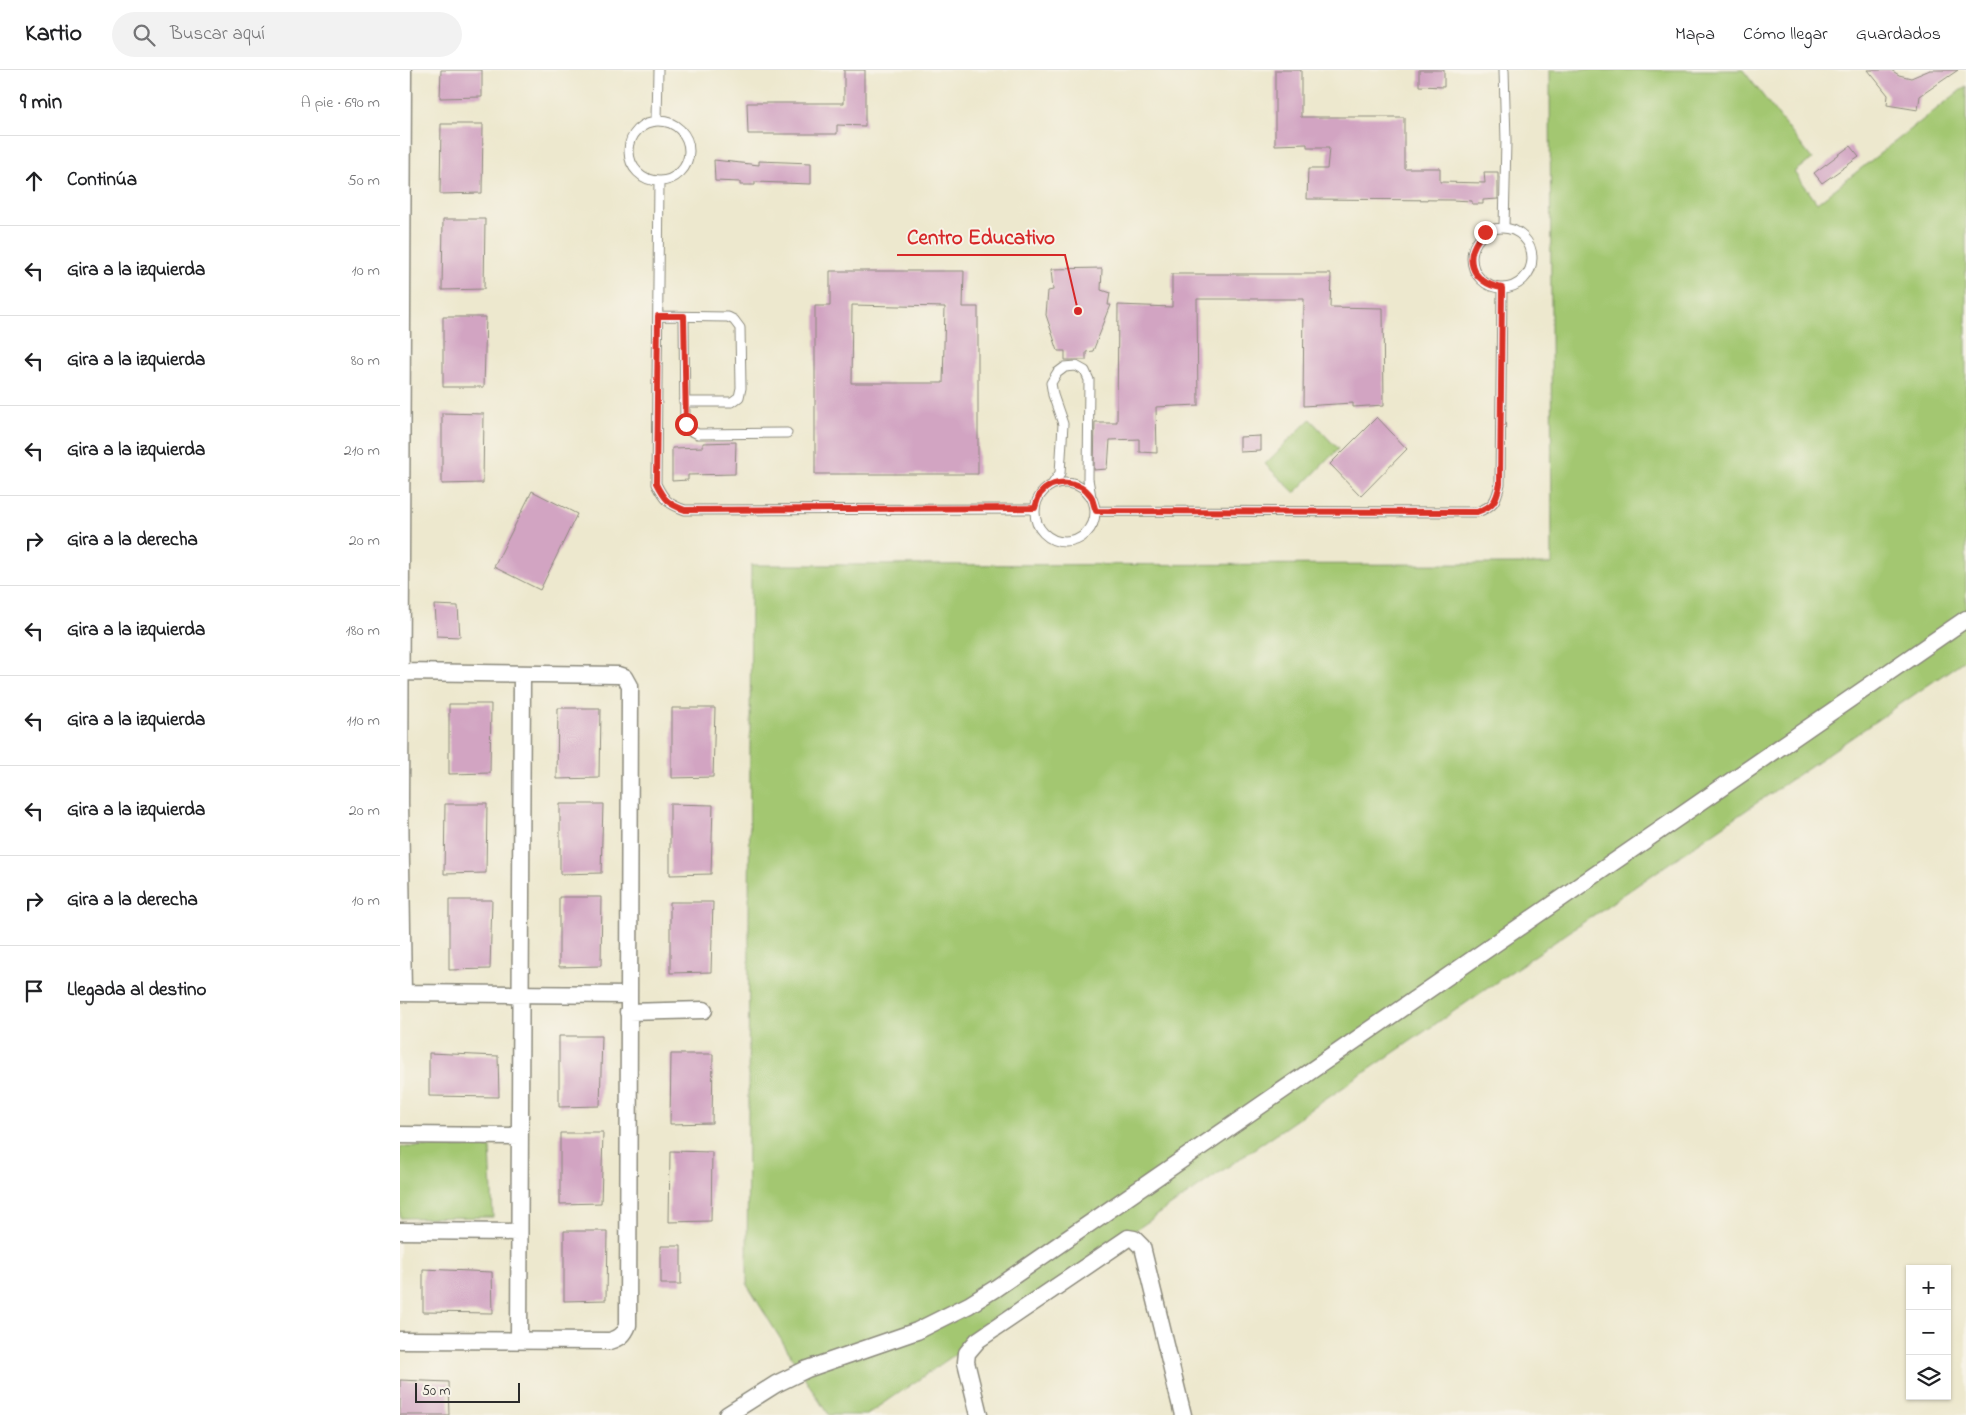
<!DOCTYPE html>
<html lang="es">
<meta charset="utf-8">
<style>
:root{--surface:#fff;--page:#f2f2f2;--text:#202124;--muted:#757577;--line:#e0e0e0}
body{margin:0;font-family:"Indie Flower",sans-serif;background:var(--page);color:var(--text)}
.controls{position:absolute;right:15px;bottom:15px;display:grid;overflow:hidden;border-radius:0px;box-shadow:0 1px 4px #0004}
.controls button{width:45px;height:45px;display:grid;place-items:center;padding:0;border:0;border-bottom:1px solid var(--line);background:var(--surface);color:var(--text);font:25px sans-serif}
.scale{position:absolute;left:15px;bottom:12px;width:105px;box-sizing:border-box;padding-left:5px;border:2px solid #2b2b2b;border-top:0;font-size:14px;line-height:18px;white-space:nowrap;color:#2b2b2b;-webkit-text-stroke:4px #f7f3e8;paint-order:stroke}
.stop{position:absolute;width:15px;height:15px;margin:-11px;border:4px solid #d93025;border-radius:50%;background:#fff}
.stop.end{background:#d93025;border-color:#fff;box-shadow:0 1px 5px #0008}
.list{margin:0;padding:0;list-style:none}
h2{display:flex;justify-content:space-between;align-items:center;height:65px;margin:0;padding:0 20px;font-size:21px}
h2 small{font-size:16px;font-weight:400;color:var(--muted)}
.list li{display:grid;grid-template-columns:32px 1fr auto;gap:15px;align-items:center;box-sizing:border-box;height:90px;padding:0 20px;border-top:1px solid var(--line)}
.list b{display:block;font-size:19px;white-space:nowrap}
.list em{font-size:16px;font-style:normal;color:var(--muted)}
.icon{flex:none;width:28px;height:28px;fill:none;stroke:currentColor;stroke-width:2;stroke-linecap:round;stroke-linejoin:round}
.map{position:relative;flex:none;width:1566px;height:1345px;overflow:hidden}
header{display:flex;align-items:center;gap:30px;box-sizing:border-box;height:70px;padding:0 25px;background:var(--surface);border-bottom:1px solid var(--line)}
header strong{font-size:24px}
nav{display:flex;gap:28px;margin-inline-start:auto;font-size:18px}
.search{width:350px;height:45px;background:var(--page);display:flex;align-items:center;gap:12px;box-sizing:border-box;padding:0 18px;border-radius:28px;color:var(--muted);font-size:19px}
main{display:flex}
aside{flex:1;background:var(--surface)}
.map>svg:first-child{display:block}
.green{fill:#a3c771;stroke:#67794e}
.building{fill:#d2a4c2;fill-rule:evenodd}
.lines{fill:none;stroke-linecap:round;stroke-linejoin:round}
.lane-casing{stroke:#8c8a7c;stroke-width:11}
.street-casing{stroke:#8c8a7c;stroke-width:19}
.lane{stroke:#fff;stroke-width:9}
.street{stroke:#fff;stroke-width:16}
.route{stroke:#d93025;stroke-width:6}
.leader{fill:none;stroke:#d62828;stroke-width:2}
.callout-dot{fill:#d62828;stroke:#f7f3e8;stroke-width:2}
.callout-label{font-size:21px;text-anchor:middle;font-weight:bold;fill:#d62828;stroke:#f7f3e8;stroke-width:4;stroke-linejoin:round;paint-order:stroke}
</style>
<header>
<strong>Kartio</strong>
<div class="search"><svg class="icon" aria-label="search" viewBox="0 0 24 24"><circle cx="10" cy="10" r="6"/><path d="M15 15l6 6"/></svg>Buscar aquí</div>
<nav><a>Mapa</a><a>Cómo llegar</a><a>Guardados</a></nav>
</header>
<main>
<aside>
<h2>9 min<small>A pie · 690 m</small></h2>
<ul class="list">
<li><svg class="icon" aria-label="ahead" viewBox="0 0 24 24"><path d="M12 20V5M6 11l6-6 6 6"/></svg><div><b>Continúa</b></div><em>50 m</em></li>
<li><svg class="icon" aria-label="left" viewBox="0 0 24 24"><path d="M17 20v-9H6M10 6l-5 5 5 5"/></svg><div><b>Gira a la izquierda</b></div><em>10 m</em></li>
<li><svg class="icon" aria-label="left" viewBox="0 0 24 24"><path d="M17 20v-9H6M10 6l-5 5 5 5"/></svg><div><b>Gira a la izquierda</b></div><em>80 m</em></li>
<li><svg class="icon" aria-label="left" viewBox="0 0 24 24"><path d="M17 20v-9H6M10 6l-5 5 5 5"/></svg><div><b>Gira a la izquierda</b></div><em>210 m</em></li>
<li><svg class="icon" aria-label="right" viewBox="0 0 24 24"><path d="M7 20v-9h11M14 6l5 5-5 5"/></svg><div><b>Gira a la derecha</b></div><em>20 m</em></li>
<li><svg class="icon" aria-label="left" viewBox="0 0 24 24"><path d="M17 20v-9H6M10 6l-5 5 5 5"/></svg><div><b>Gira a la izquierda</b></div><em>180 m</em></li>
<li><svg class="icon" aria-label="left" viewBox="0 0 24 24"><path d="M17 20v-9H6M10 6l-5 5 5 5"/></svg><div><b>Gira a la izquierda</b></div><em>110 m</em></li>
<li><svg class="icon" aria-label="left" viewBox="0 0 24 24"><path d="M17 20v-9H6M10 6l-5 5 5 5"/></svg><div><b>Gira a la izquierda</b></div><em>20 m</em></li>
<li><svg class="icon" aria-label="right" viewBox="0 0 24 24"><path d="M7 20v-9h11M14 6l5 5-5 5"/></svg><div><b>Gira a la derecha</b></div><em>10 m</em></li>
<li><svg class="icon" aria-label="arrive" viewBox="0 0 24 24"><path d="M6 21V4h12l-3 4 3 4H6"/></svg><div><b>Llegada al destino</b></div></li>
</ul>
</aside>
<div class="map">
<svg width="1566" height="1345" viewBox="0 0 1566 1345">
<rect width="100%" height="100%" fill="#f7f3e8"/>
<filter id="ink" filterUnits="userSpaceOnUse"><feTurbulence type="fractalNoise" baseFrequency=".02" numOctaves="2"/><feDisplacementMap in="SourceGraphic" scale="10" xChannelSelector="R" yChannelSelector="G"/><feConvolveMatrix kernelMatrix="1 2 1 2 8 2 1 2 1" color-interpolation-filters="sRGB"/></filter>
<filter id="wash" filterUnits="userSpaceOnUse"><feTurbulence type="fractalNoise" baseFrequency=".0096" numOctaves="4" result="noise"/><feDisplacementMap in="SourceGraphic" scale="20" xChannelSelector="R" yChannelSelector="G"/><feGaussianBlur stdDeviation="1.12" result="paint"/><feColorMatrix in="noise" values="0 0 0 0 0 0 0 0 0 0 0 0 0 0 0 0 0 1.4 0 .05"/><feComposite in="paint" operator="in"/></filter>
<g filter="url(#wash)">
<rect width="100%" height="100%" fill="#ede8ce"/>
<path class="green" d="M1150 0H1343L1412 89 1395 102 1417 133 1566 16V589L467 1345H428L347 1215 351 495 1152 494Z
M910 349 938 379 895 423 865 394Z
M0 1077H90L93 1147 0 1148Z"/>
<g id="blocks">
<path class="building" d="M41 0H82V27L40 28Z
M444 0H465V56L437 55V64H348L347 33H444Z
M875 0H901V47H1004V98H1040V112L1085 113 1084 102H1098V129L1083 130V134H1072V131L1052 130 907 129 908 99H927L929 78H907V74L875 75Z
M1019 0H1044V17L1019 16Z
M1468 0H1491L1499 5 1511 8 1530 0H1558L1520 26 1518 40 1487 35 1488 25Z
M41 54H83L82 123 40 124Z
M1450 76 1459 87 1422 113 1414 103Z
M314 90 359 95V91L411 93V114L355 112V115H340V112L315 111Z
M43 149H85L84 219 42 220Z
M702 198 701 220 710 223 708 235H711L693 281 686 282V290H665V281H658L646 245 648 221 653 220 651 199Z
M430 201H564L563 237H578V404H415V236H430ZM452 235 545 237 543 313H451Z
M772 204H931L930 237 983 238 984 335 953 337V333L903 336 904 229H797L798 335 756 337 757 383 739 382V369L710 370 708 399 694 400 695 352H717L718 235 772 237Z
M43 247H86L84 317H43Z
M42 343 84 344 83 413 42 414Z
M977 347 1007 379 961 426 930 394Z
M861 366V381L840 382V367Z
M336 372 335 404 288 405V410L272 411V378L303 377V373Z
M132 421 177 444 140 520 94 497Z
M35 535 58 536 60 567 37 566Z
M49 634H91L90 703 49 704Z
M158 638H200L199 708 157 709Z
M272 638H315L313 707 272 708Z
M45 734H87L86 803 44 804Z
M160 734H203L201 803 160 804Z
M270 734 313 735 311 804 270 805Z
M159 827H202L201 896 159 897Z
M49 830H92L90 899 49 900Z
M270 832H313L311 902 270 903Z
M159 966H202L200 1036 159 1037Z
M29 983 98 986 99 1027 29 1026Z
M271 984H313L312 1053 270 1054Z
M160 1063H203L201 1133 160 1134Z
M270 1081 312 1082 311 1151 269 1152Z
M164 1161H207L206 1230 164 1231Z
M261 1176H281V1214H261Z
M23 1199 92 1202 93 1243 23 1242Z
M0 1310 48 1312 49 1345H0Z"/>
</g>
</g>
<g filter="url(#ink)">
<use href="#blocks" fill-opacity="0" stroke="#8c8a7c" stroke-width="1"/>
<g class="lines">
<defs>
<path id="lane" d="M257 50 258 0
M229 81a30 30 0 1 1 60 0a30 30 0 1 1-60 0Z
M259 111 256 414C264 430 268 434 285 440L635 439
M1104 157 1106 71 1104 0
M1072 188a30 30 0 1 1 60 0a30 30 0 1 1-60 0Z
M258 246 328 247 334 250 340 258 341 318 339 327 332 332H284
M284 247 285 354 290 360 298 364 387 363
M635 442a30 30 0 1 1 60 0a30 30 0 1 1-60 0Z
M652 415 660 403 663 354 653 325 651 313 657 303 665 297 676 296 685 301 689 310 688 409 691 427
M695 441 1077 442C1094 436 1096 431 1100 414L1102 218"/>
<path id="street" d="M0 602 219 605 225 607 230 616 228 1255C224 1265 220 1268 210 1271L0 1270
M0 923 229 925
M3 923 0 733 3 0
M228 942 304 940
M0 1065 119 1066
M0 1161 119 1162
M119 1270 122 604
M327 1345 376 1314 407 1299 517 1261 569 1235 596 1218 1566 549
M579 1345 566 1292 567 1283 578 1270 728 1168 734 1169 742 1177 783 1345"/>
</defs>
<use href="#lane" class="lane-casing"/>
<use href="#street" class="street-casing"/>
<use href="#lane" class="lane"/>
<use href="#street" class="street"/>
</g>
</g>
<g class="lines" filter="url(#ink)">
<path class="route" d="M286 354 284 246H258L256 414C264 430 268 434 285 440L635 438C636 434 638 428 640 424 653 408 680 409 691 426 693 430 694 437 696 441L1077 442C1094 436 1096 431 1100 414L1102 218C1070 213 1061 184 1085 162"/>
</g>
<path class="leader" d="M678 241L665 185H497"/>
<circle class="callout-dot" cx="678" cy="241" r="5"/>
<g class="callout-label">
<text x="581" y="174">Centro Educativo</text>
</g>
</svg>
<div class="controls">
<button>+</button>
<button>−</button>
<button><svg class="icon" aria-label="layers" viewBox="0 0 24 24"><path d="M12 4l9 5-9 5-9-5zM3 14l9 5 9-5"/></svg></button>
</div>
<div class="scale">50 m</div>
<div class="stop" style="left:286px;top:354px"></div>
<div class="stop end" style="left:1085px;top:162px"></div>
</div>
</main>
